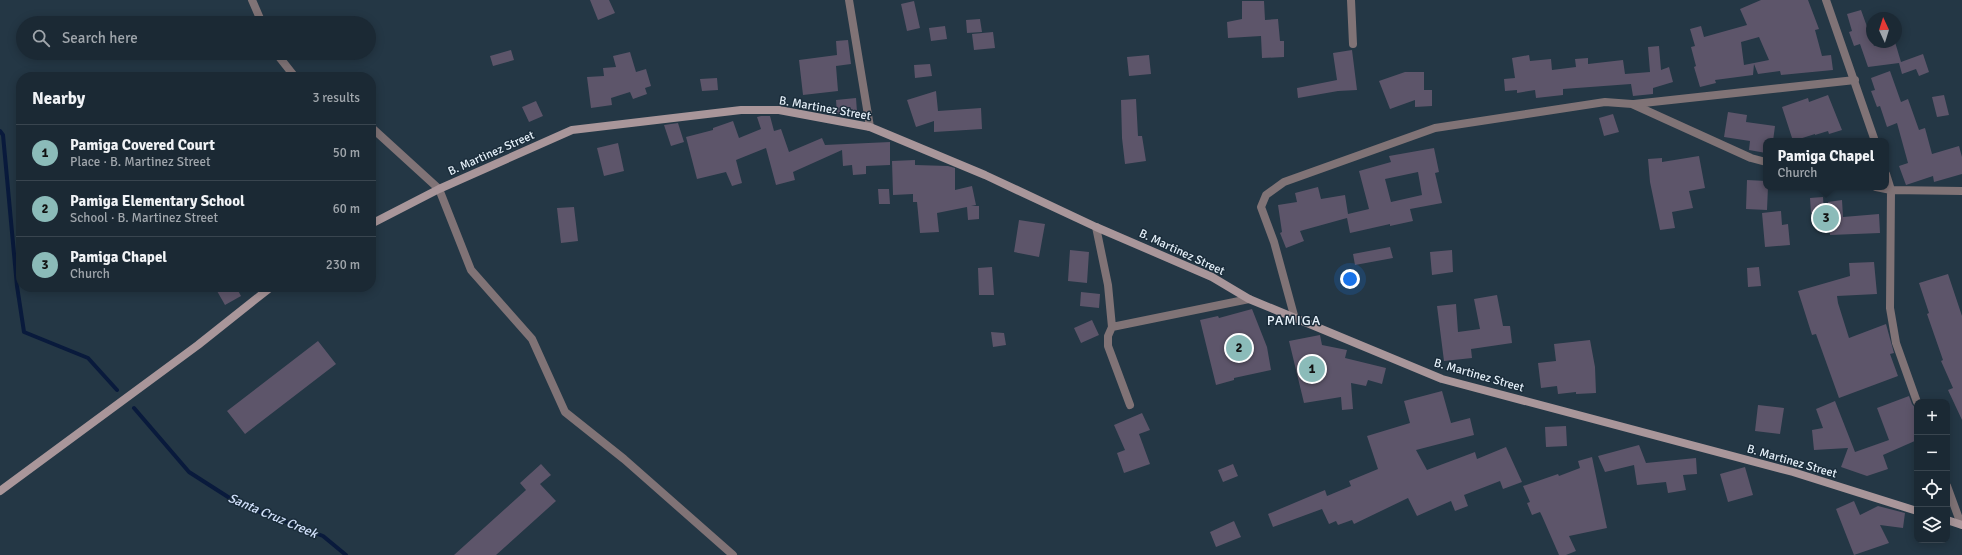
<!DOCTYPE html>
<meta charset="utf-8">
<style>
:root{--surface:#1b2934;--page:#24313c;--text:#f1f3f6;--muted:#a0a6ac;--line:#39454f;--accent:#8bbbb9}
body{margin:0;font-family:Signika,sans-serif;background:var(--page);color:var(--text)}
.controls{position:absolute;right:12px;bottom:12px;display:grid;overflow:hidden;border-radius:8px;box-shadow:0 2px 10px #0003}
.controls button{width:36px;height:36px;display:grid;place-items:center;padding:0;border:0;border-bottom:1px solid var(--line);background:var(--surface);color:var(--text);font:20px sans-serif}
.compass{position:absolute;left:1866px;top:12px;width:36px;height:36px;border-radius:50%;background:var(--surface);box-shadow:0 2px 10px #0003;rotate:356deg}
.you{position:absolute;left:1350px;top:279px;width:14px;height:14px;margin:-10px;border:3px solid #fff;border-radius:50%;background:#1a73e8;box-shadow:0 0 0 6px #1a73e833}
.badge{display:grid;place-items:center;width:26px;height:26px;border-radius:50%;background:var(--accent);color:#111;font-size:13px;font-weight:700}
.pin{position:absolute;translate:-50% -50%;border:2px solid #fff;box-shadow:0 1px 4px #0006}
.popup{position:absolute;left:1763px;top:138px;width:126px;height:52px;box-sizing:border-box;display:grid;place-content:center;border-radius:8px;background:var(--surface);filter:drop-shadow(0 1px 3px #0005);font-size:13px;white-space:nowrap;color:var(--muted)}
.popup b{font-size:15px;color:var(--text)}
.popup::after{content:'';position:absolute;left:50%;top:100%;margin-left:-8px;border:8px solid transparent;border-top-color:var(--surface)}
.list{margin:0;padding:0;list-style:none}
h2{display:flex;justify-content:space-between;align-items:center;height:52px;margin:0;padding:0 16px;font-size:17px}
h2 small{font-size:13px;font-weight:400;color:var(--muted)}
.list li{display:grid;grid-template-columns:26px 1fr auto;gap:12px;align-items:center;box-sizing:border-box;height:56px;padding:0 16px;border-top:1px solid var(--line)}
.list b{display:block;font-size:15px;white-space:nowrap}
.list p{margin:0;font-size:13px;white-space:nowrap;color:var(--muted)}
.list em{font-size:13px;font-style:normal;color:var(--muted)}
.icon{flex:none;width:22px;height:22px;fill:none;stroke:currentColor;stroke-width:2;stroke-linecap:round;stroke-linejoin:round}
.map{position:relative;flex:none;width:1962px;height:555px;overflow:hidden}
.search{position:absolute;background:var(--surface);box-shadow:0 2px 10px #0003;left:16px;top:16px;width:360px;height:44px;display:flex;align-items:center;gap:10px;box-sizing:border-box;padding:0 14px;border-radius:22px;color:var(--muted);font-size:15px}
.panel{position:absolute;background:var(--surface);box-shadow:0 2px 10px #0003;left:16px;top:72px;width:360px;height:220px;border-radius:16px}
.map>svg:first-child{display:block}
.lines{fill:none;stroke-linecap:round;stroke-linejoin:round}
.stream{stroke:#091a3c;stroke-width:4}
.building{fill:#5d556a;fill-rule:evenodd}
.street{stroke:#807376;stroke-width:8}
.secondary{stroke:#a9969a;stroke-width:8}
.labels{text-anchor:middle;stroke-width:3;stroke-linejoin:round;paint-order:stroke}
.street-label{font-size:12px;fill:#e5f0f9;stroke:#1b2d3b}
.water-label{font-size:13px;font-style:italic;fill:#d1e0fa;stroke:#1b2d3b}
.quarter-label{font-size:14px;letter-spacing:1px;fill:#e5f0f9;stroke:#1b2d3b}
</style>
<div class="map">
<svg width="1962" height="555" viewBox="0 0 1962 555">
<rect width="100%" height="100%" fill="#243745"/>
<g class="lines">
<path class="stream" d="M0 131 3 135 17 286 24 332 88 358 117 390
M134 408 189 472 239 504 323 536 346 555"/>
</g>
<path class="building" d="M590 0H609L615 13 598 20Z
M1761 0H1808L1819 29 1815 30 1822 56 1831 55 1833 70 1781 75 1780 71 1758 74 1754 64 1753 75 1715 80 1716 83 1700 87 1694 67 1696 66 1691 47 1695 46 1690 29 1701 26 1704 37 1747 25 1740 9ZM1759 37 1769 60 1744 65 1741 42Z
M914 1 920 28 907 31 901 4Z
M1242 1H1264L1265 20 1278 19 1280 41H1284V57L1262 58 1261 36 1228 38 1227 22 1242 19Z
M1861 10 1874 46 1887 42H1895L1901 62 1923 54 1929 72 1919 76 1916 69 1902 74 1899 63 1868 67 1860 44 1854 46 1849 32 1852 31 1847 14Z
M980 19 982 32 967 33 966 20Z
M945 26 947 39 931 41 929 28Z
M993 32 995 48 974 50 972 34Z
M848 40 851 64 836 66 838 91 803 95 799 60 837 55 836 41Z
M1659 46 1661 70 1669 67 1673 82 1653 88V94L1633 96 1631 84 1563 89V95L1536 98 1535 90 1517 93V90L1505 91 1504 79 1515 78 1512 58 1529 55 1530 61 1551 59 1552 70 1576 67 1575 59 1588 58V64L1623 60 1625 74 1650 72 1648 47Z
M511 50 514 60 493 66 490 56Z
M1352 50 1357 90 1338 91 1298 98 1297 88 1337 80 1333 53Z
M630 52 636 72 646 69 651 86 645 88 647 94 633 99 630 92 611 98 612 105 591 108 587 77 604 76 603 68 616 67 613 56Z
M1149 55 1151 74 1129 76 1127 57Z
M930 64 932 76 915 78 914 65Z
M1890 71 1901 102 1908 99 1919 130 1925 128 1932 154 1959 146 1962 157V174L1934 182 1933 176 1906 185 1899 166 1908 163 1897 123 1887 127 1880 106 1877 107 1871 91 1875 90 1871 78Z
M1405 72H1424V90H1432V106L1415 107V100L1390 109 1379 81Z
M717 78 718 90 702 91 700 79Z
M936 91 938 111 981 108 982 129 934 132V121L916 127 907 100Z
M1828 95 1842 130 1829 134 1828 131 1815 135V134L1793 141 1782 107 1808 98 1809 102Z
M1944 95 1949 115 1937 117 1932 97Z
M856 98 857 112 837 114 836 100Z
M1136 99 1138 136H1142L1146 161 1125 164 1122 138 1121 100Z
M536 101 543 116 529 122 522 107Z
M1728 112 1747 115 1746 122 1775 126 1773 141H1766V153L1749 150 1750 141 1724 137Z
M1613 114 1619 132 1604 136 1599 118Z
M761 116H770L774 131 781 129 789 152 822 138 825 145 890 142V165L866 166V174L853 175 852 165 843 166 842 150 793 172 795 180 776 185 766 148 736 160 742 183 732 186 726 172 697 179 686 137 713 130V128L733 121 739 138 761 129 757 117Z
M678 123 684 142 671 146 664 125Z
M618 143 624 171 604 176 597 148Z
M1434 148 1439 172 1435 173 1442 203 1410 209 1413 221 1390 226V224L1350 233 1347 218 1300 231 1304 241 1286 248 1280 233 1282 232 1278 205 1297 202 1295 193 1318 187 1321 199 1345 195 1348 214 1369 209 1359 171 1391 162 1389 156ZM1418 172 1422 195 1391 202 1385 179Z
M1699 156 1705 188 1689 191 1693 208 1672 212 1675 228 1660 230 1650 182 1648 159 1662 158V162Z
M915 160V165L948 166 955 168V190L972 186 976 205 971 206H979V219L968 220 967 207 937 213 939 232 920 233 917 202H913V194L893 195 892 161Z
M1747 180 1766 181V187H1768L1767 210 1746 209Z
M878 189H889L890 204H879Z
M1823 197 1824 212 1811 213 1810 198Z
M1842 200 1843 217 1879 214 1880 233 1830 235 1828 202Z
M574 207 578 241 561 243 557 208Z
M1781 211 1782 225 1788 224 1790 245 1765 247 1762 213Z
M1019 220 1045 224 1039 257 1014 252Z
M1390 247 1393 258 1355 265 1353 254Z
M1070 250 1089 252 1087 283 1068 281Z
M1452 250 1453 272 1432 275 1430 252Z
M1874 262 1877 294 1837 296 1838 303 1849 338 1886 324 1894 353 1890 354 1898 376 1839 398 1816 334 1812 335 1798 291 1850 276 1849 263Z
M992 267 994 295H979L978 268Z
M1759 267 1761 286 1748 287 1747 268Z
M1948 274 1962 316V420L1948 390 1953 388 1941 361 1943 360 1927 314 1929 313 1919 283Z
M225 287H236L241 296 225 305 217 291Z
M1081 292 1100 294 1099 308 1080 306Z
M1497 295 1503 326H1510L1512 343 1471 349 1472 358 1444 361 1437 306 1456 304 1458 332 1480 329 1474 299Z
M1252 309 1267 347 1271 370 1234 378V380L1216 385 1200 320 1218 316 1219 318Z
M1092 320 1099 335 1081 343 1074 328Z
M991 332 1004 333 1006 345 993 347Z
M1320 335 1322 345 1347 350 1345 358 1386 368 1382 384 1368 380 1366 386 1351 383 1353 409 1342 410 1341 397 1304 403 1289 341Z
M1590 340 1595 367 1596 393 1576 394V392L1558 394 1557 386 1541 388 1538 363 1556 361 1554 344Z
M318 341 336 364 245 434 227 411Z
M1442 391 1451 423 1470 418 1474 435 1416 450 1427 470 1475 452 1477 459 1506 447 1522 482 1503 489 1500 481 1464 495 1468 506 1455 511 1451 501 1417 516 1408 498 1354 524 1352 520 1338 525 1336 521 1329 524 1322 509 1273 527 1268 514 1325 490 1327 496 1351 486 1349 481 1378 469 1367 436 1410 423 1404 401Z
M1909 396 1912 404 1917 410V440L1883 455 1888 469 1867 476 1841 467 1848 448 1814 450 1812 430 1823 428 1816 409 1835 401 1855 452 1889 440 1877 408Z
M1758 405 1784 408 1780 434 1755 431Z
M1142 413 1150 430 1139 434 1150 464 1124 473 1117 453 1125 450 1114 425Z
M1566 426 1567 446 1546 447 1545 427Z
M1639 445 1646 463 1696 458 1697 474 1683 475 1686 490 1668 493 1666 482 1637 485 1634 465 1605 472 1598 456Z
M1592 457 1607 528 1569 536 1576 551 1566 555H1559L1542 516 1540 512 1532 515 1527 503 1530 502 1523 486 1558 474 1559 476 1580 468 1578 461Z
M541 464 551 475 540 484 556 501 496 555H454L526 490 520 483Z
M1233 464 1238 476 1223 482 1218 470Z
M1745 467 1753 495 1728 502 1720 474Z
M1854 501 1860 515 1878 506 1905 513 1903 528 1880 525 1889 543 1854 555 1836 509Z
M1234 521 1241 537 1216 547 1210 532Z"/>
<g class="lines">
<path class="street" d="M252 0 262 23
M849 0 870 127
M1351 0 1353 44
M1826 0 1875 141
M276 53 295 77
M1634 104 1855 80
M371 127 439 189 471 270 532 339 565 412 624 459 733 555
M1886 174 1891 190 1890 308 1896 343 1917 402
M1876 187 1891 190 1962 191
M1096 227 1108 285 1112 327 1249 299
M1295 319 1274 242 1261 207 1266 195 1284 182 1435 128 1605 102 1632 104 1751 158 1766 162
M1112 327 1108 336V346L1130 405
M1947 486 1961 524"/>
<path class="secondary" d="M371 224 439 189 572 130 741 110H779L870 127 985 175 1096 227 1212 277 1249 299 1442 379 1793 472 1917 511
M0 491 198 345 271 287
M1947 520 1962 525"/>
</g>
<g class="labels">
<g class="street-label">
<text transform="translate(825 108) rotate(10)" y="4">B. Martinez Street</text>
<text transform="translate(491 153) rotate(-24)" y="4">B. Martinez Street</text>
<text transform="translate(1182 252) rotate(25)" y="4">B. Martinez Street</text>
<text transform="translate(1479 375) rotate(16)" y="4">B. Martinez Street</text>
<text transform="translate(1792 461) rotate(16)" y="4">B. Martinez Street</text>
</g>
<g class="water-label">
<text transform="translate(273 515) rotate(23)" y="5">Santa Cruz Creek</text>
</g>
<g class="quarter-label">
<text x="1294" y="325">PAMIGA</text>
</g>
</g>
</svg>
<div class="controls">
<button>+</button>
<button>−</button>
<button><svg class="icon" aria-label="locate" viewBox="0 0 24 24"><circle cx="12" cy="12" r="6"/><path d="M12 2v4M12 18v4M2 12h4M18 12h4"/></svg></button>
<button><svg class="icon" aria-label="layers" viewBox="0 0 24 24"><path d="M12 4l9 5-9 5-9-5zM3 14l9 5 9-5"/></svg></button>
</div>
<svg class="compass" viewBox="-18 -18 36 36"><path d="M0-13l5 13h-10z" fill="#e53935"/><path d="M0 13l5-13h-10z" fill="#a0a6ac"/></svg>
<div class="you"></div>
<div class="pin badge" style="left:1312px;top:369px">1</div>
<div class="pin badge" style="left:1239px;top:348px">2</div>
<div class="pin badge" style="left:1826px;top:218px">3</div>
<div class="popup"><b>Pamiga Chapel</b>Church</div>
<div class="search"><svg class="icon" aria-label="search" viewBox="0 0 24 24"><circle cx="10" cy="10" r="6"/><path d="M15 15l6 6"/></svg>Search here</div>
<section class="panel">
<h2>Nearby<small>3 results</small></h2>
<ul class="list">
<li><span class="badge">1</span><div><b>Pamiga Covered Court</b><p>Place · B. Martinez Street</p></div><em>50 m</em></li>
<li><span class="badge">2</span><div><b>Pamiga Elementary School</b><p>School · B. Martinez Street</p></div><em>60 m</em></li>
<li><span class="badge">3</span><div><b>Pamiga Chapel</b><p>Church</p></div><em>230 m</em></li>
</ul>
</section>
</div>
